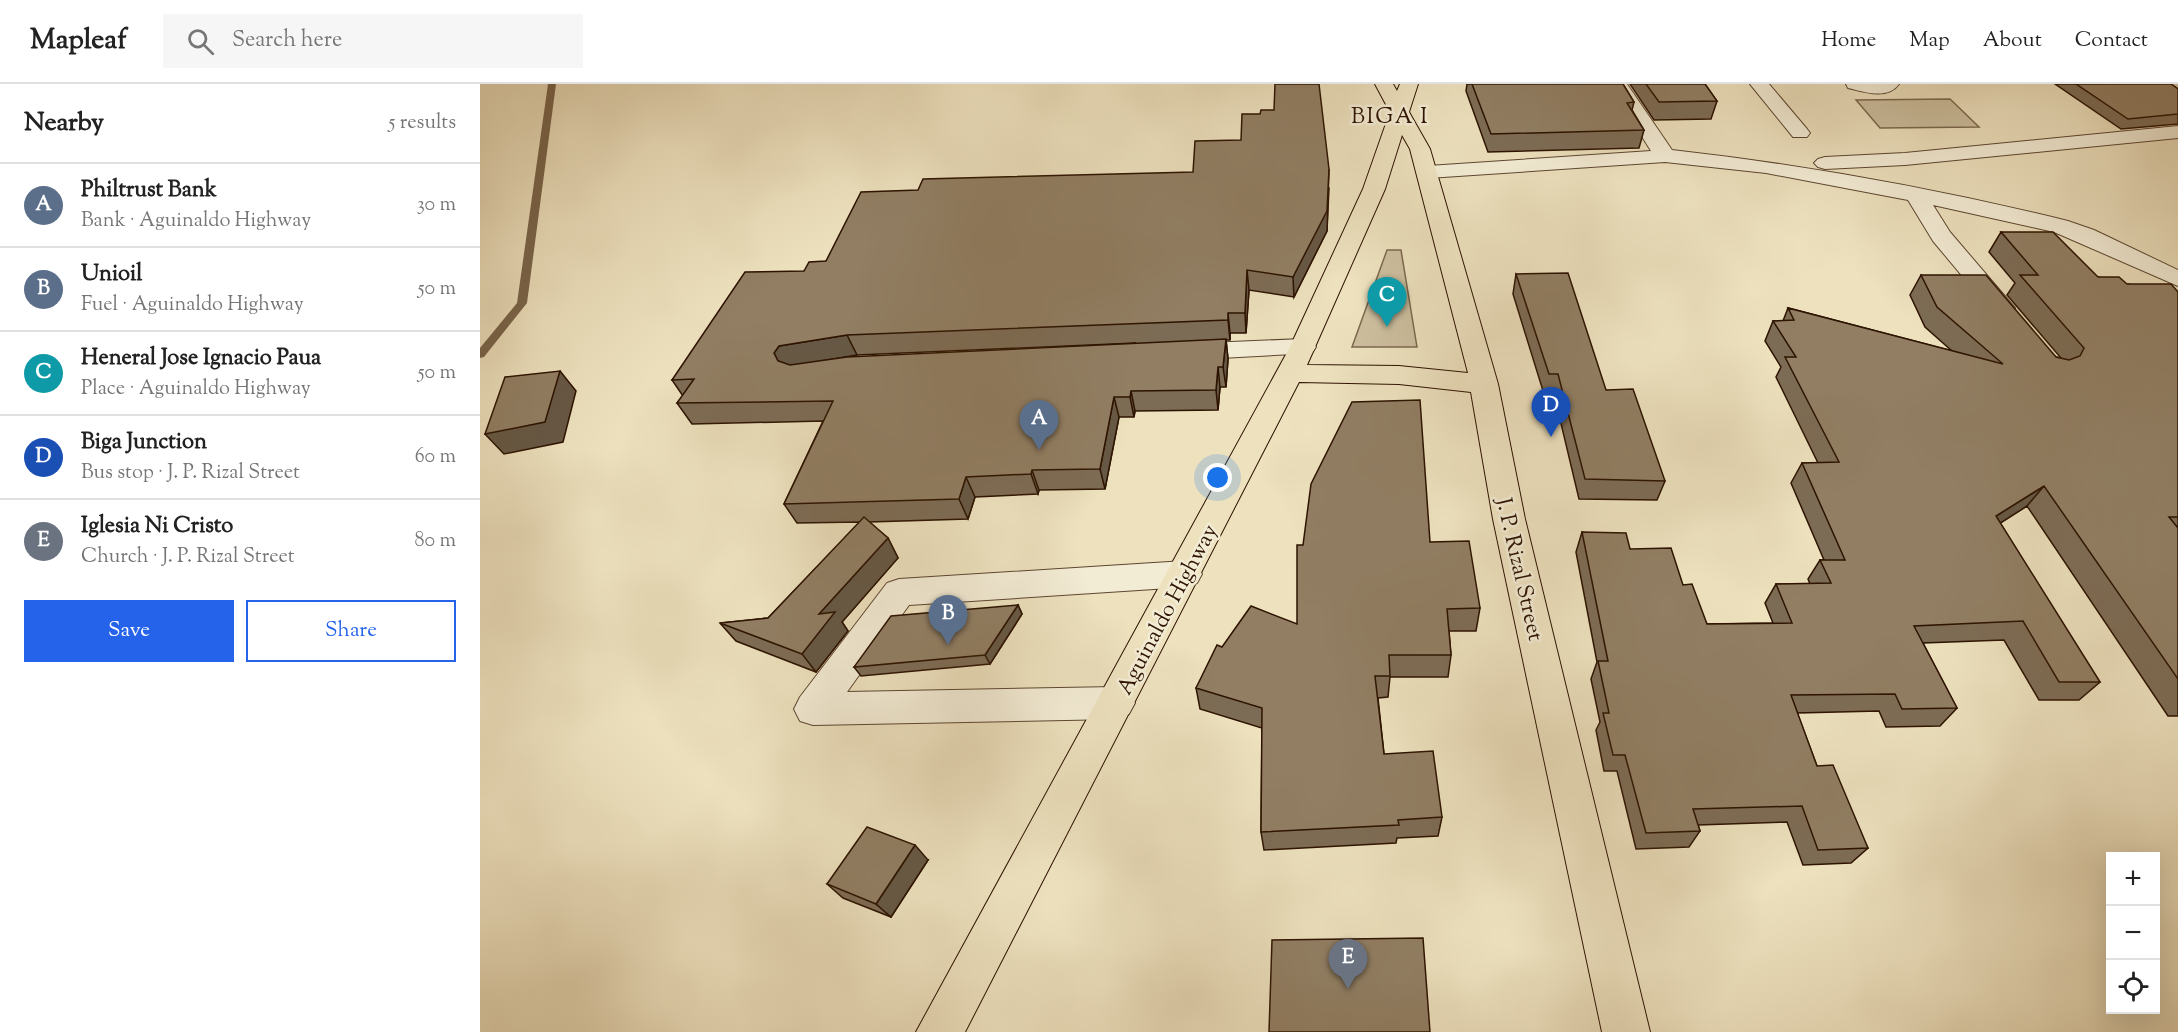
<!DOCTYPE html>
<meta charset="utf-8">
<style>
:root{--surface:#fff;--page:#f6f6f6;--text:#222;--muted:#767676;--line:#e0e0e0;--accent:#2563eb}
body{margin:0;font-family:"Sorts Mill Goudy",serif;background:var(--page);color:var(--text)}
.controls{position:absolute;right:18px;bottom:18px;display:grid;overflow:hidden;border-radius:0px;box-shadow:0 6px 24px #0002}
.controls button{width:54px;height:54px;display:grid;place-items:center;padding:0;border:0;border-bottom:2px solid var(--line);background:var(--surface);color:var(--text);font:30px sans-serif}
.you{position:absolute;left:738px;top:394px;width:21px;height:21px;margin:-15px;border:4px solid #fff;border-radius:50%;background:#1a73e8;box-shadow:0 0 0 9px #1a73e833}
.badge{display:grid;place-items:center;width:39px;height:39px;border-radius:50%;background:var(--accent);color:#fff;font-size:20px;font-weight:700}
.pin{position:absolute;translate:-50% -50px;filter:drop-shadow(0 2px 3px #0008)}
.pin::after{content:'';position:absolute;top:32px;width:21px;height:18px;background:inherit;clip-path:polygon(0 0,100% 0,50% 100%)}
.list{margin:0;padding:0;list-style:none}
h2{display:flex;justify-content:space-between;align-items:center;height:78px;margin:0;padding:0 24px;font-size:26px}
h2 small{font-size:20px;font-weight:400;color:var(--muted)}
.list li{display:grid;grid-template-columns:39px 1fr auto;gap:18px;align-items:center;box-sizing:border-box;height:84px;padding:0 24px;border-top:2px solid var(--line)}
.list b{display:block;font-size:22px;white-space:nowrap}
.list p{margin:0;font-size:20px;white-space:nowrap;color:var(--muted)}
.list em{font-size:20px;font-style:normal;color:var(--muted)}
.actions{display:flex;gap:12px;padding:18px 24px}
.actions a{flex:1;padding:14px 0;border:2px solid var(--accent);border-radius:0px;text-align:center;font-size:21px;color:var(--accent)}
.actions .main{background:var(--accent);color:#fff}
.icon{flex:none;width:33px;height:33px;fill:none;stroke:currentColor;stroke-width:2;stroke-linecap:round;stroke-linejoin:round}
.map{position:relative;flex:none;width:1698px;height:948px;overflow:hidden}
header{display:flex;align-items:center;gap:36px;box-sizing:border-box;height:84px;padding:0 30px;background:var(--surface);border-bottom:2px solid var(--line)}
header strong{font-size:28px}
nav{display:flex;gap:33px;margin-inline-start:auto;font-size:21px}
.search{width:420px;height:54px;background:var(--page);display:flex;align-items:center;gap:15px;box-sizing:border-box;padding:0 21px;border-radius:0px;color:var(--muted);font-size:22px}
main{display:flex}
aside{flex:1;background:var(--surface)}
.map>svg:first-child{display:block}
.green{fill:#ccbe9e;stroke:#7c684f;stroke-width:1.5}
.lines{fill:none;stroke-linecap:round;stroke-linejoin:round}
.stream{fill:#79654b;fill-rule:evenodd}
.minor-casing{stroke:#5d4630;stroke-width:2}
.major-casing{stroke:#2d1300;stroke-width:2}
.minor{fill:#f3ecd5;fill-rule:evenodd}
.major{fill:#ede1be;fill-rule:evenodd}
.wall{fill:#7d6c55;stroke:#2d1300;stroke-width:1.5;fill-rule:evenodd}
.shaded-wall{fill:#665845;stroke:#2d1300;stroke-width:1.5}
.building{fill:#917e63;stroke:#2d1300;stroke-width:1.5}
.labels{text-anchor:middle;stroke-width:5;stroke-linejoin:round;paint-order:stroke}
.far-quarter-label{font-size:22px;letter-spacing:1.5px;fill:#2d1300;stroke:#f3ecd5}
.street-label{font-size:22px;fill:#2d1300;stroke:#f3ecd5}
</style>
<header>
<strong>Mapleaf</strong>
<div class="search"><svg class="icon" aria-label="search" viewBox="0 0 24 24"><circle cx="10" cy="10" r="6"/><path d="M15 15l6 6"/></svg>Search here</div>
<nav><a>Home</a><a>Map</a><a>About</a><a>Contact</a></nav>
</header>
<main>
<aside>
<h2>Nearby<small>5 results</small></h2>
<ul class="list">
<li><span class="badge" style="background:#5c6f8a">A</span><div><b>Philtrust Bank</b><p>Bank · Aguinaldo Highway</p></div><em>30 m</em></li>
<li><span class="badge" style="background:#5c6f8a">B</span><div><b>Unioil</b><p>Fuel · Aguinaldo Highway</p></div><em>50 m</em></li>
<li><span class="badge" style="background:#0f9aa8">C</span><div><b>Heneral Jose Ignacio Paua</b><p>Place · Aguinaldo Highway</p></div><em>50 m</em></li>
<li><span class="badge" style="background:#1a4fb4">D</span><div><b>Biga Junction</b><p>Bus stop · J. P. Rizal Street</p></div><em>60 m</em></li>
<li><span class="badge" style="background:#6b7280">E</span><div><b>Iglesia Ni Cristo</b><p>Church · J. P. Rizal Street</p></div><em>80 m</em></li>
</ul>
<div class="actions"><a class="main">Save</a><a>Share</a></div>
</aside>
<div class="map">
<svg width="1698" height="948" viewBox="0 0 1698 948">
<rect width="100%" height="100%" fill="#ede1be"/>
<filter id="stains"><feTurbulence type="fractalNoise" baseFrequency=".00333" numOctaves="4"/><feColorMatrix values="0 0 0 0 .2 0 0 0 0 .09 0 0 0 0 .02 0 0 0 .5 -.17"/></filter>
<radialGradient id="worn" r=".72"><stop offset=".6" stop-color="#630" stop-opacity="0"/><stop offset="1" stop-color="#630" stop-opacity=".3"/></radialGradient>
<path class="green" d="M1470 15 1499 43 1400 44 1376 16Z
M907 166H921L937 263H872Z"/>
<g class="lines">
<path class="stream" d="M68 0H76L47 219 4 273 0 274V264L37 219Z"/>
<defs>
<path id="minor" d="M1129 0H1147L1192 66C1325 81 1458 105 1588 137L1614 146 1698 186V202L1574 148 1453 121 1470 148 1535 224 1531 229 1522 232 1513 229 1453 157 1428 116 1286 89 1185 78 948 94 940 93 937 88 940 83 948 82 1171 67Z
M1270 0H1289L1327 45 1330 49 1327 53H1313Z
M1366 0H1419C1408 16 1384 8 1368 4Z
M1698 42V54L1425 81 1345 85 1338 83 1334 79 1338 75 1345 73 1425 69Z
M823 255 832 257 836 263 832 269 703 276 694 274 690 268 694 262 703 260Z
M705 477 717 481 722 490 717 499 705 503 429 521 367 608 636 603 649 608 655 619 649 630 636 635 333 641 320 637 314 625 320 613 407 499 419 495Z"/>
<path id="major" d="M895 0H913L917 7 920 0H938L929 28 950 65 1018 300 1045 435 1170 948H1122L1013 435 991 308 919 300 819 298 485 948H436L810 263 883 105 910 28ZM922 51 930 65 988 289 919 282 827 281 905 105Z"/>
</defs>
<use href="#minor" class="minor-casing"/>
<use href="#major" class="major-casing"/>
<use href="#minor" class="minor"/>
<use href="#major" class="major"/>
</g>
<path class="wall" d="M987 0H1143L1154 18 1152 26 1164 46 1159 64 1008 68 986 7Z
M1150 0H1225L1237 17 1231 35 1174 36Z
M1575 0H1691L1698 5V40L1641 45Z
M849 104 847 147 814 213 769 206 766 249H750V256H746L748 275 746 303H740L738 326 655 327 654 333H639L625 405 559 406 558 410 495 413 488 435 389 438 408 454 418 474 362 538 368 547 336 588 256 557 240 539 288 534 380 438 317 439 304 420 343 337 212 340 197 319 203 312 192 296 324 187 346 177ZM656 259 338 277 377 271Z
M1521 148 1618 193 1647 200 1698 208V632H1688L1547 422 1520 439 1620 598 1599 616H1559L1524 556 1443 559 1477 624 1460 642 1406 643 1399 627 1317 629 1337 682 1388 764 1371 779 1323 781 1307 738 1218 741 1220 747 1209 763 1156 765 1137 687H1124L1116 646 1120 638 1111 595 1117 578 1096 468 1102 448 1150 465 1203 501 1227 540 1293 539 1285 519 1296 500H1330L1328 495 1340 476H1344L1311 399 1322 379H1338L1296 293 1301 283 1285 257 1293 237H1303L1308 224 1472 267 1445 243 1430 211 1441 191 1576 273 1581 274 1527 211 1535 199 1509 168Z
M1036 190 1126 306 1185 397 1177 416 1099 415 1074 310H1064L1033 210Z
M950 458 1000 524 996 547H969L971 571 968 593H910L908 613 898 614 904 670 962 733 958 752 917 754 916 759 784 766 781 748 782 644 720 625 716 604 742 563 817 540Z
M538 521 542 530 510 580 381 592 374 583Z
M448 776 411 833 363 814 347 800Z"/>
<path class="shaded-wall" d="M849 85 847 147 814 213 813 193Z
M767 186 769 206 766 249 765 229Z
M748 229 750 249V256L748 236Z
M367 251 377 271 311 282 298 277 294 269 299 262Z
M746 255 748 275 746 303 743 283Z
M738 283 740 303 738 326 736 306Z
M80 287 96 307 83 358 24 370 5 350Z
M651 307 655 327 654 333 650 313Z
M634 313 639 333 625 405 620 385Z
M552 386 559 406 558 410 551 390Z
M486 393 495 413 488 435 479 415Z
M1564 402 1547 422 1500 452 1516 432Z
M408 454 418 474 362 538 368 547 336 588 322 570 339 530Z
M538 521 542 530 510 580 505 571Z
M435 761 448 776 411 833 396 820Z"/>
<path class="building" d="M795 0H839L849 85 847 127 813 193 767 186 765 229H748V236L367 251 299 262 294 269 298 277 310 281 367 273 746 255 743 283H738L736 306 651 307 650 313H634L620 385 552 386 551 390 486 393 479 415 304 420 353 317 197 319 214 295 192 296 265 188 324 187 329 178 346 177 381 108 438 106 443 95 713 88 715 57 761 56 762 30H780L781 26H794Z
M992 0H1143L1154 18 1147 19 1164 46 1011 50Z
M1166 0H1225L1237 17 1179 18Z
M1596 0H1691L1698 5V30L1648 35Z
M1521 148H1573L1618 193H1639L1647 200H1691L1698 208V433H1689L1698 444V595L1564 402 1516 432 1620 598H1579L1543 537 1434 542 1477 624 1422 625 1415 610 1311 611 1337 682 1353 681 1388 764 1338 766 1322 722 1213 725 1220 747 1166 749 1145 671H1133L1123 629H1129L1118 577H1128L1102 448 1146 449 1150 465 1191 464 1203 501 1212 500 1227 540 1312 539 1296 500 1351 499 1340 476H1365L1322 379 1359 378 1305 273H1316L1293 237 1314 236 1308 224 1523 280 1457 223 1441 191H1506L1576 273 1589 276 1600 272 1604 264 1540 191H1558Z
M1088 189 1126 306 1153 305 1185 397 1105 395 1078 290H1069L1036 190Z
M80 287 65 338 5 350 25 293Z
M940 316 950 458 989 457 1000 524 967 525 971 571H909L910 592H895L904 670 953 667 962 733 918 736 919 741 781 748 782 624 716 604 737 561 742 563 771 522 817 540V461H823L831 400 872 318Z
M384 433 408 454 339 530 355 528 322 570 240 539 288 534Z
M538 521 505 571 374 583 411 532Z
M387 743 435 761 396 820 347 800Z
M943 854 950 948H789L792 856Z"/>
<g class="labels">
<g class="far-quarter-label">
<text x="910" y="39">BIGA I</text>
</g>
<g class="street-label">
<text transform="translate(1041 485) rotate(77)" y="8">J. P. Rizal Street</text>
<text transform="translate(686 525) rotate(-62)" y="8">Aguinaldo Highway</text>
</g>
</g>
<rect width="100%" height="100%" filter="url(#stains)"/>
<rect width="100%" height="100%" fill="url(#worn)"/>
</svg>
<div class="controls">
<button>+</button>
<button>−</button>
<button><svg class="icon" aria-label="locate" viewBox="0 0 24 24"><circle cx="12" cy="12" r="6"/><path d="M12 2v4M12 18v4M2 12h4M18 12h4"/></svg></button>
</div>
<div class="you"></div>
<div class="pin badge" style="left:559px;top:366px;background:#5c6f8a">A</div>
<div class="pin badge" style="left:468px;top:561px;background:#5c6f8a">B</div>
<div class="pin badge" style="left:907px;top:243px;background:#0f9aa8">C</div>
<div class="pin badge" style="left:1071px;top:353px;background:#1a4fb4">D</div>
<div class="pin badge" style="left:868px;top:905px;background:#6b7280">E</div>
</div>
</main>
